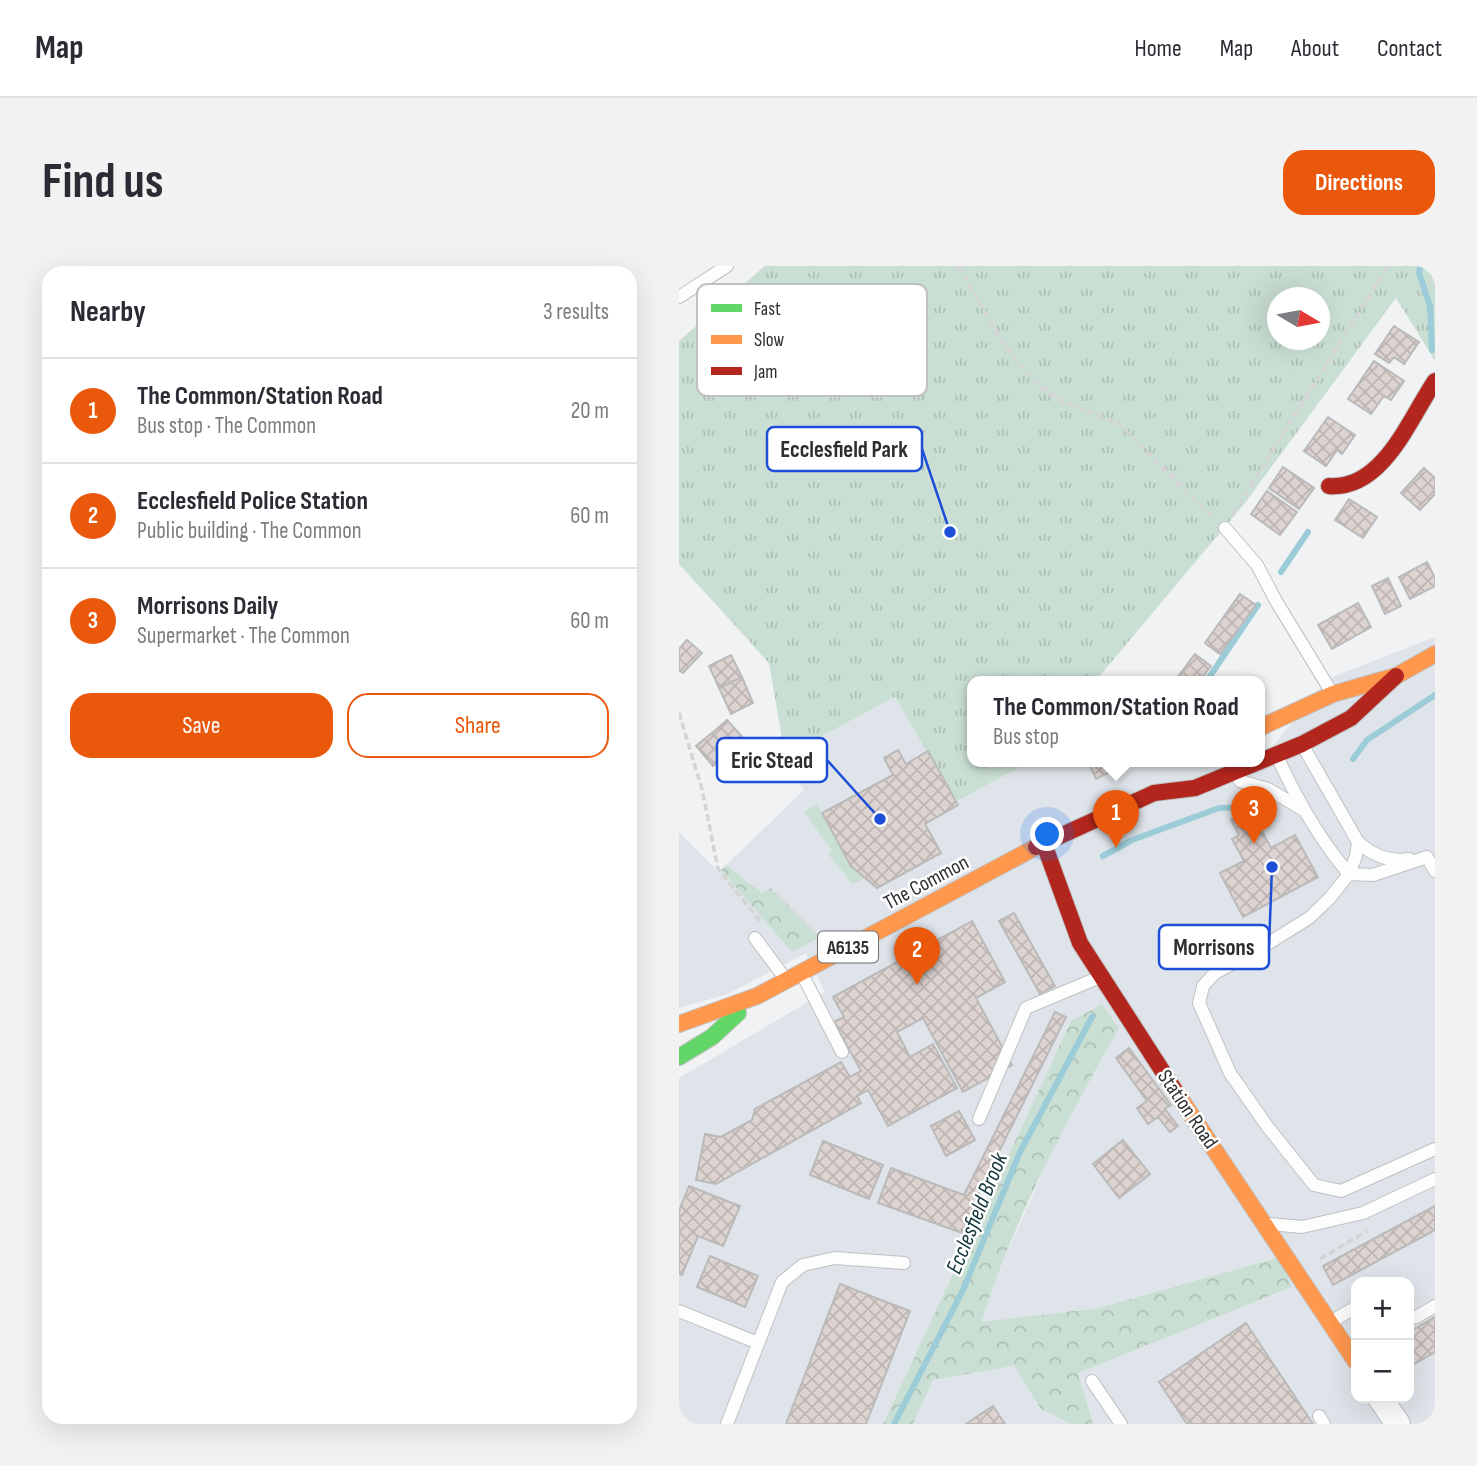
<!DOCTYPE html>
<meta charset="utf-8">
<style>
:root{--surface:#fff;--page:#f2f2f3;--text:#2b2b33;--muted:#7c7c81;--line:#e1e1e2;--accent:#ea580c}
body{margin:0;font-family:"Sofia Sans Condensed",sans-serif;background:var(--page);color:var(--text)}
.controls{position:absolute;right:21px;bottom:21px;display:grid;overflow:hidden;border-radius:14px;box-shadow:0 7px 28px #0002}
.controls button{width:63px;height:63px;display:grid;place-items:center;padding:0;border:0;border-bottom:2px solid var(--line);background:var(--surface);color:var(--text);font:35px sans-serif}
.compass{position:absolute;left:588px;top:21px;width:63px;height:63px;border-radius:50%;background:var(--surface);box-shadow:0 7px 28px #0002;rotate:100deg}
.you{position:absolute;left:369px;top:569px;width:24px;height:24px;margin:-18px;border:5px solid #fff;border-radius:50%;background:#1a73e8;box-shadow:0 0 0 10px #1a73e833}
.badge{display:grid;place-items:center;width:46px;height:46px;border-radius:50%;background:var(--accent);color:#fff;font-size:23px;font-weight:700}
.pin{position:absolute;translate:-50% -58px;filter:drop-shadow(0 2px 4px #0008)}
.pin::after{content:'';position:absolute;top:37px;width:24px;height:21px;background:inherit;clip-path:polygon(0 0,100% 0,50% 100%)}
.popup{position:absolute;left:288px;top:410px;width:298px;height:91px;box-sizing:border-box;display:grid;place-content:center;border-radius:14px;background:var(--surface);filter:drop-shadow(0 2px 5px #0005);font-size:23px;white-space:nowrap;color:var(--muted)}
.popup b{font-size:26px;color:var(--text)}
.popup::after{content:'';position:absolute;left:50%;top:100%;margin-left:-14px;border:14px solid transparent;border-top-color:var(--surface)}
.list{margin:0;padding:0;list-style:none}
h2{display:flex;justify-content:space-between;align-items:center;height:91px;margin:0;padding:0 28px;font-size:30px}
h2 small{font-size:23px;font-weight:400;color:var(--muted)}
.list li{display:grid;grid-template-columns:46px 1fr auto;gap:21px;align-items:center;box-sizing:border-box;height:105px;padding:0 28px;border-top:2px solid var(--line)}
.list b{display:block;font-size:26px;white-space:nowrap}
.list p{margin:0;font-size:23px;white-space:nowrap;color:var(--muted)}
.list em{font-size:23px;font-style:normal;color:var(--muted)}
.actions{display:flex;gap:14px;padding:21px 28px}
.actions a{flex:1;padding:16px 0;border:2px solid var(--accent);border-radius:21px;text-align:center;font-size:24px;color:var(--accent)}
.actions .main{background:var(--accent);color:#fff}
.map{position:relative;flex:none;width:756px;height:1158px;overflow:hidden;border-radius:21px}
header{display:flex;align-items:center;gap:42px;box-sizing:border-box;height:98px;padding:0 35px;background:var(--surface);border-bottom:2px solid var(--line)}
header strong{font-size:33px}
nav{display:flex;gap:38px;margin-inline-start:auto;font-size:24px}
.intro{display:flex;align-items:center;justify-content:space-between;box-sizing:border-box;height:168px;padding:0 42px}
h1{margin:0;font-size:49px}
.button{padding:18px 32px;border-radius:21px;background:var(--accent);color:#fff;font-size:24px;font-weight:700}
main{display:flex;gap:42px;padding:0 42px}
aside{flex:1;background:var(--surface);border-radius:21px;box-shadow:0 7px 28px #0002}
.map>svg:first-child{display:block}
.built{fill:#dfe4ea;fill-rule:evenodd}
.green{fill:#cadfd4}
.forest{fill:url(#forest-crowns)}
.park{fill:url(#park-tufts);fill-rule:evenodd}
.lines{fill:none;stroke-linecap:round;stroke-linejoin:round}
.stream{stroke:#9bccd7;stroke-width:6}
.building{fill:url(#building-cross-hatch);stroke:#bababa;stroke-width:2}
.lane-casing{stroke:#bfc1c2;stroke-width:14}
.street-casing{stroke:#bfc1c2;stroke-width:26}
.fast-casing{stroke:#bfc1c2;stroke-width:18}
.slow-casing{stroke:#bfc1c2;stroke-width:18}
.jam-casing{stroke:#bfc1c2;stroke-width:18}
.path{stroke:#d4d4d5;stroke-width:3.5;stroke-dasharray:7 3.5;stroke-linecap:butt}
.lane{stroke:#fdfdfd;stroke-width:12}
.street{stroke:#fdfdfd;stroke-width:24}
.fast{stroke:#63d668;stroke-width:16}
.slow{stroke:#ff974d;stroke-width:16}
.jam{stroke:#b3261e;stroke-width:16}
.labels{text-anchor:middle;stroke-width:5;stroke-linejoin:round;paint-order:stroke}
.shield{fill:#fff;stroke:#6b6d6d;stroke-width:2}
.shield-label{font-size:19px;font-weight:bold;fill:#2c2e2f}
.street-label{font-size:21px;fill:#2c2e2f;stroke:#fff}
.water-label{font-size:23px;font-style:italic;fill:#12343b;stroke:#fff}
.key{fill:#fff;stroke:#c0c0c1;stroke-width:2}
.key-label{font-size:19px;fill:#2c2e2f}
.leader{fill:none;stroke:#1d4ed8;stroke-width:2.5}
.callout-dot{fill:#1d4ed8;stroke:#fff;stroke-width:2.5}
.callout{fill:#fff;stroke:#1d4ed8;stroke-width:2.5}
.callout-label{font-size:23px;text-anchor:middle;font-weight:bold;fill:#2c2e2f}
</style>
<header>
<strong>Map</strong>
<nav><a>Home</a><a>Map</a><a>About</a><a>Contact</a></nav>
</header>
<div class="intro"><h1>Find us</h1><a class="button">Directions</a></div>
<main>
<aside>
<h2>Nearby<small>3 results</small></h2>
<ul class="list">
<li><span class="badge">1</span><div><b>The Common/Station Road</b><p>Bus stop · The Common</p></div><em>20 m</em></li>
<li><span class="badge">2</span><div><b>Ecclesfield Police Station</b><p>Public building · The Common</p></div><em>60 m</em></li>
<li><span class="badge">3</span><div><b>Morrisons Daily</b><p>Supermarket · The Common</p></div><em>60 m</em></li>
</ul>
<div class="actions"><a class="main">Save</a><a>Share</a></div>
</aside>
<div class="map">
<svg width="756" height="1158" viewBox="0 0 756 1158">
<defs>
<pattern id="forest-crowns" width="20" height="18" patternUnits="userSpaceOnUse" patternTransform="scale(1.75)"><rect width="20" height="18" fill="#cadfd4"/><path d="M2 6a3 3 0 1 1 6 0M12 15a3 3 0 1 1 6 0" fill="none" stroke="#aec0b6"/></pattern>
<pattern id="park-tufts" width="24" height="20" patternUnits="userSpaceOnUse" patternTransform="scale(1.75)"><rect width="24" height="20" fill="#cadfd4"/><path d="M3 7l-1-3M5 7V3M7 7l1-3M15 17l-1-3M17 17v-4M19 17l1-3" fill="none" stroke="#aec0b6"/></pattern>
<pattern id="building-cross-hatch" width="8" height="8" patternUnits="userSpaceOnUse" patternTransform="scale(1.75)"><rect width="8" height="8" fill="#ddd3d0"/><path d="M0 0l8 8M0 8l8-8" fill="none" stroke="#beb5b3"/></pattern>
</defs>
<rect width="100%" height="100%" fill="#f0f2f4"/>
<path class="built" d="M756 371V1158H414L399 1107 613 1021 601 991 419 1042 301 1056 313 1020 382 866 440 762 423 738 392 755 204 1158H0V812L146 726 127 687 49 728 0 742V566L40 606 125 524 107 501 106 490 216 431 277 536 350 496H580L651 412ZM677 1016H730V1132H677Z
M336 1100 362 1143 391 1158H234L254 1114Z"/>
<path class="green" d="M138 538 172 600 186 612 174 618 149 588 153 585 125 546Z"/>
<path class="forest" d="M47 599 83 627 92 622 141 671 113 686 42 604Z
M423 738 440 762C387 856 335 953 302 1056L419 1042 601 991 613 1021 399 1107 414 1158H391L362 1143 335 1100 254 1114 234 1158H204L392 755Z"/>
<path class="park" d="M86 0H756V95L717 32 566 237 418 413 419 416H294V496H350L277 536 216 431 106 490 90 397 0 298V75ZM598 32H640V74H598Z"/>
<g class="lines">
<path class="stream" d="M741 0 740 7 751 40 753 84
M602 306 629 266
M527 416 579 339
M674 493 688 474 756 429
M424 590 453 574 540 542 582 541
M215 1158 284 1024 341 886 413 751"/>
</g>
<path class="building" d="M715 60 740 76 725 98 715 91 710 97 696 88Z
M695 95 725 115 712 134 705 130 692 148 669 133Z
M649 151 676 169 663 188 658 184 647 200 625 185Z
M604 201 635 222 620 243 590 222Z
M745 202 756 212V228L741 244 722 227Z
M588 225 618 246 601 269 572 248Z
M670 233 698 251 684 272 656 254Z
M748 296 756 312V320L731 333 720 311Z
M709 312 722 340 706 348 693 320Z
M561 328 577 339 541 388 526 377Z
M679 337 692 361 653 383 639 359Z
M8 374 23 387 4 407 0 404V383Z
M516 388 532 400 520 416H495Z
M52 389 63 411 40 422 30 400Z
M63 411 74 437 52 448 40 422Z
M48 454 65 473 49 486 33 467Z
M33 467 49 486 34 500 17 480Z
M219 484 227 498 249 485 279 539 246 558 262 587 198 622 172 600 143 547 214 509 205 492Z
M409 496H441L442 500 417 513Z
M567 546 576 563 581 561 592 582 616 569 639 611 564 651 541 607 565 595 553 573 560 569 552 554Z
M335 647 376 720 361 728 320 655Z
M293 655 326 716 297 732 333 799 284 826 244 752 218 766 231 791 254 778 278 822 209 860 189 824 178 830 182 837 37 918 17 914 26 868 42 871 73 854 76 843 162 796 171 811 182 805 155 756 165 751 154 731Z
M376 746 387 751 305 916 283 967 199 937 212 902 285 929Z
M450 782 492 839 486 843 499 860 491 866 479 851 469 858 458 842 468 835 437 792Z
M280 845 296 874 267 890 252 860Z
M444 874 471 908 440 932 414 898Z
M144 875 204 899 190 933 131 909Z
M10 920 61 940 44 980 19 970 3 1009 0 1008V945Z
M756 940V964L654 1019 644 1000Z
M31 990 79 1010 66 1041 18 1021Z
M161 1018 231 1045 187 1158H107Z
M756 1051V1086L730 1101V1066Z
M567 1057 634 1158H508L480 1116Z
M314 1140 326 1158H287Z"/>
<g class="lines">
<defs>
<path id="lane" d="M0 31 48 0
M546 262 578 299 597 335 653 427
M624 480 679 576C694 590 710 596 730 593
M598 490C617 532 640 573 670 608L694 609 748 591
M561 515 589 523 623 543
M679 576 677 590 670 608 650 633 630 652 577 685 536 707 524 720 520 737 551 807 588 860 635 919 662 925 756 883
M748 591 756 605
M76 672 105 711
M123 708 163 786
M300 853 347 742 421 711
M590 958 623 961 684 947 756 913
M0 1045 79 1077
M730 1052 737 1051 756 1040
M650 1057 677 1041
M413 1115 442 1158
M640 1150 645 1158
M48 1158 103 1016 124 999 156 992 225 997"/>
<path id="street" d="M701 1132 719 1158"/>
<path id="fast" d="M0 791 33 771 59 747"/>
<path id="slow" d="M580 462 654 428 717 410 756 388
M0 758 78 730 357 581
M495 823 677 1096"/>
<path id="jam" d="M650 220C704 224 731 152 756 115
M365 578 401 677 495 823
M357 581 475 527 516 522 623 478 672 452 717 410"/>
</defs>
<use href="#lane" class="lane-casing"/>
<use href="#street" class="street-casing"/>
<use href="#fast" class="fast-casing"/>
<use href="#slow" class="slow-casing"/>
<use href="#jam" class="jam-casing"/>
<path class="path" d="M279 0C305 42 330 98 370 127 385 139 420 148 440 158L534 252
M554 248 709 0
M0 447 23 523 39 603 82 656
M641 993 688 965"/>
<use href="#lane" class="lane"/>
<use href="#street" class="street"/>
<use href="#fast" class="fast"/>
<use href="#slow" class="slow"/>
<use href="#jam" class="jam"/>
</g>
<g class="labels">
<rect class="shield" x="139" y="665.5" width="60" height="31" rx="5"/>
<g class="shield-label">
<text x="169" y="688">A6135</text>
</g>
<g class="street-label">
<text transform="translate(247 616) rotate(-28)" y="7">The Common</text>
<text transform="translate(509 843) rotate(56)" y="7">Station Road</text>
</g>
<g class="water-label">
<text transform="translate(297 947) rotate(-68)" y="8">Ecclesfield Brook</text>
</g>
</g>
<rect x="18" y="18" width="230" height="112" rx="10" class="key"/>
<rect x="32" y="38" width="31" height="8" fill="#63d668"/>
<rect x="32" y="69" width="31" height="9" fill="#ff974d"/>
<rect x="32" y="101" width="31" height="8" fill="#b3261e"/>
<g class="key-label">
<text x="75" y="49">Fast</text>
<text x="75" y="80">Slow</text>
<text x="75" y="112">Jam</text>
</g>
<path class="leader" d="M271 266L243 183M201 553L148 494M593 601L590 681"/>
<g class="callout-dot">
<circle cx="271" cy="266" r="7"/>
<circle cx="201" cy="553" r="7"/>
<circle cx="593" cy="601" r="7"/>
</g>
<g class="callout">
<rect x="88" y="161" width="155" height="44" rx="7"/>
<rect x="38" y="472" width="110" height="44" rx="7"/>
<rect x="480" y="659" width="110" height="44" rx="7"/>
</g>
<g class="callout-label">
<text x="165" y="191">Ecclesfield Park</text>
<text x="93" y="502">Eric Stead</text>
<text x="535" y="689">Morrisons</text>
</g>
</svg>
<div class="controls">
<button>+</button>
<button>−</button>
</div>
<svg class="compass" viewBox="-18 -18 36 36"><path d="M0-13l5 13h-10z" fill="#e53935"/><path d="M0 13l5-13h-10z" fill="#7c7c81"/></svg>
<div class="you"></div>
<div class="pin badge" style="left:437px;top:582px">1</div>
<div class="popup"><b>The Common/Station Road</b>Bus stop</div>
<div class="pin badge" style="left:238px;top:719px">2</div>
<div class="pin badge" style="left:575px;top:578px">3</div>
</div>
</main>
